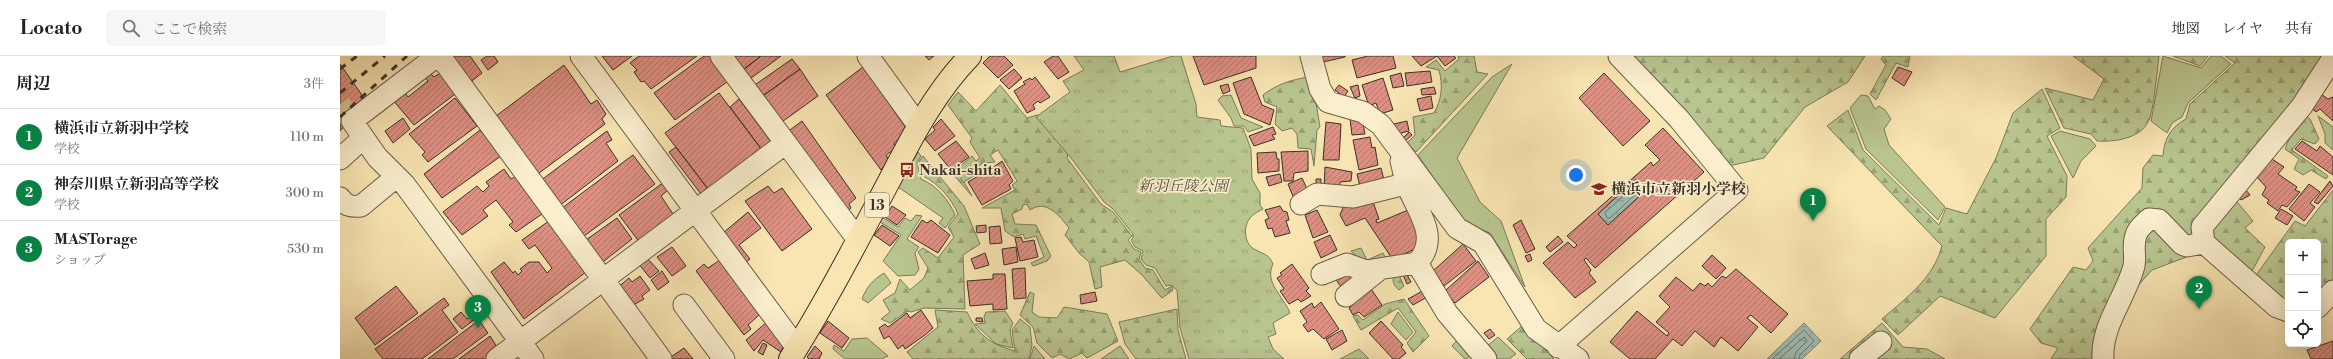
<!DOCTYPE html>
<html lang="ja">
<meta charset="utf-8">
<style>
:root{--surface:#fff;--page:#f6f6f6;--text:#222;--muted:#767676;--line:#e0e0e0;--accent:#0b8043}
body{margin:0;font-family:"Libre Bodoni","Noto Serif JP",serif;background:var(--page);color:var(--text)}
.controls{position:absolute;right:12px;bottom:12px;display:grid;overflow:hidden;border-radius:6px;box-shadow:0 4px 16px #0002}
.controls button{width:36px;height:36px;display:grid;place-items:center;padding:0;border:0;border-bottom:1px solid var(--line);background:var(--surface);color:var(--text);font:20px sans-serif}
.you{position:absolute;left:1236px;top:119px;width:14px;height:14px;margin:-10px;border:3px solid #fff;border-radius:50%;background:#1a73e8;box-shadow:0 0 0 6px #1a73e833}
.badge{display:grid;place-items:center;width:26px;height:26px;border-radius:50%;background:var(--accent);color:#fff;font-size:13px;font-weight:700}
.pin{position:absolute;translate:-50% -33px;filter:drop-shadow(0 1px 2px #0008)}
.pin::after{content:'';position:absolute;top:21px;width:14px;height:12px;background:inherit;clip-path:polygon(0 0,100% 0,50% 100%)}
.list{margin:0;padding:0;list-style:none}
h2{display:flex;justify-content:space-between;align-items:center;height:52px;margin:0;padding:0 16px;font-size:17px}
h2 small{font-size:13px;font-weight:400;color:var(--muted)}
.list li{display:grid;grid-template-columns:26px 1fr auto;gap:12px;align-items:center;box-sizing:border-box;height:56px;padding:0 16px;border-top:1px solid var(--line)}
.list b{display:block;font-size:15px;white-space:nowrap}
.list p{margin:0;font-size:13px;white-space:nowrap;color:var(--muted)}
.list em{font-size:13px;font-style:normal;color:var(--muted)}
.icon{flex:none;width:22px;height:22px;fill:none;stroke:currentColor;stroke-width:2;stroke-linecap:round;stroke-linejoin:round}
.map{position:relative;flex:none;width:1993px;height:303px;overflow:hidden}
header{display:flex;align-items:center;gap:24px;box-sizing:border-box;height:56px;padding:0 20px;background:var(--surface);border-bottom:1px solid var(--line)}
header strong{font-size:19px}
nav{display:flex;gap:22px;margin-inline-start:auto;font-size:14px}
.search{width:280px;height:36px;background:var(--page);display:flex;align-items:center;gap:10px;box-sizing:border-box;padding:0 14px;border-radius:6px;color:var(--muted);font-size:15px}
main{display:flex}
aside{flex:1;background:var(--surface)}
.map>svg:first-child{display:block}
.grass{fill:#b9c58f;stroke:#797b5c}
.forest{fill:url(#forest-firs);stroke:#797b5c}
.park{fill:url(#park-tufts);stroke:#797b5c}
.water{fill:url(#water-ripples);stroke:#76857c}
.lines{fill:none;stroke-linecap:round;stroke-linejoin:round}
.shore{stroke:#6c776e;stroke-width:1}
.building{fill:url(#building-hatch);stroke:#393128;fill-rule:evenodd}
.minor-tunnel{stroke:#d2c196;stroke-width:21;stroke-dasharray:21 10;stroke-linecap:butt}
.minor-casing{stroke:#695e4a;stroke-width:23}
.major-casing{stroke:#393128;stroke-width:24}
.minor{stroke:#faeecd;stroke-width:21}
.major{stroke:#f8e5b2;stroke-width:22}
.rail{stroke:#393128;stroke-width:3;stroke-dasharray:7 7;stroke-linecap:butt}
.labels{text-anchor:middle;stroke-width:3.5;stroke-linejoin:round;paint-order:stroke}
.shield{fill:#faeecd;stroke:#736a5a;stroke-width:1}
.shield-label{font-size:14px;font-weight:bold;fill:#393128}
.poi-label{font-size:15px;font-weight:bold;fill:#393128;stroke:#faeecd;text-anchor:start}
.park-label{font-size:15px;font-style:italic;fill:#534f3d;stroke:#faeecd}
</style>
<header>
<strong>Locato</strong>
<div class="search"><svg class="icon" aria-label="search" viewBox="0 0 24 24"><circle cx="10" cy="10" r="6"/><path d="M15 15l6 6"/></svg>ここで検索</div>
<nav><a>地図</a><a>レイヤ</a><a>共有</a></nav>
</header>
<main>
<aside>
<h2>周辺<small>3件</small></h2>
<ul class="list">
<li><span class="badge">1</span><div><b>横浜市立新羽中学校</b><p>学校</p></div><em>110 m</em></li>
<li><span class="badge">2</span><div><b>神奈川県立新羽高等学校</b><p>学校</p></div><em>300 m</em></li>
<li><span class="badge">3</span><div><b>MASTorage</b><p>ショップ</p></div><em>530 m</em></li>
</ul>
</aside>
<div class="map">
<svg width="1993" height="303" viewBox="0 0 1993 303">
<defs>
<pattern id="forest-firs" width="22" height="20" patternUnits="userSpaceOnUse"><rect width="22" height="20" fill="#b9c58f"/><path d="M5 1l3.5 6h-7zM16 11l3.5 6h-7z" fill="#97a175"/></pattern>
<pattern id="park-tufts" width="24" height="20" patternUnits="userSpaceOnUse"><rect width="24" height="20" fill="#b9c58f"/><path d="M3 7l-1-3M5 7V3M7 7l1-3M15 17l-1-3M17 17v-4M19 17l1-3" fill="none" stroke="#97a175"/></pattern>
<pattern id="water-ripples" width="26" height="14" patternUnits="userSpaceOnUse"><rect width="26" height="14" fill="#9fbdb4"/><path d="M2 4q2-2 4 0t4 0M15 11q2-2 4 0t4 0" fill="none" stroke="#839a92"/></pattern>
<pattern id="building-hatch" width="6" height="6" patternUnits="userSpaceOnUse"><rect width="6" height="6" fill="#dd9184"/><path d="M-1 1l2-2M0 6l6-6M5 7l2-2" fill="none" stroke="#b4776c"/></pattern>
</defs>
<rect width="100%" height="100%" fill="#f8e5b2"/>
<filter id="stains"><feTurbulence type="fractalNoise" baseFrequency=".005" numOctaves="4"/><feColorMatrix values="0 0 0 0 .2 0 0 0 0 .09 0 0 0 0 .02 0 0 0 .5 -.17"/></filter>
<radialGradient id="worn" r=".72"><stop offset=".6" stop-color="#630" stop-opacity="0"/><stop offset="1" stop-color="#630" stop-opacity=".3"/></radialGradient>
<path class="grass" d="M1823 0 1861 12 1871 0H1881L1891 8 1848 47 1842 61 1832 67 1827 77 1811 65Z
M1172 8 1117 102 1140 146 1161 165 1185 231 1150 177 1124 166 1078 99 1152 21Z
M891 39 901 62 923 71 908 76 904 70H894L891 62 878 44 882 40Z
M1521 39 1528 40 1535 53 1539 50 1545 54 1551 63 1544 73 1549 89 1605 151 1598 164 1526 93 1510 52Z
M1978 60 1993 71V94L1985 87V78Z
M1720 75 1750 83 1756 90 1741 105 1733 122 1711 80Z
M578 96 581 100 577 107 581 123C596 129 609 144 615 159L605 172 599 167 603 162 558 131Z
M576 159 582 160 567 183 579 191 575 197 579 213 575 219 558 220 543 205 561 179 540 166 542 161 558 171 565 162 571 165Z
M1021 192 1027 204 1043 197 1047 205 1027 213 1011 195Z
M544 217 551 227 528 247 522 243C527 230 533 224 544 217Z
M1058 256 1073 276 1066 284 1051 268Z
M1158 281 1176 298 1169 303H1155L1145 292Z
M527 282 548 300 541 303H505L493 293 494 289 504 295 512 283Z
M1119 282 1134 299 1125 303 1112 290Z
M694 290 705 303H690Z"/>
<path class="forest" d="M1118 0H1134L1137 16 1148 18 1076 96 1067 87 1075 79 1073 61 1094 57C1102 43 1103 30 1099 14L1086 11 1096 4 1105 15 1119 3Z
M1290 0H1525L1508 26 1465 51 1424 102 1389 110Z
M1543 0H1570L1568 11 1556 7 1536 44 1530 38 1546 9 1541 3Z
M1733 0H1819C1817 15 1814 52 1809 64 1801 83 1774 86 1757 85L1751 78 1724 72 1705 32 1753 44 1764 23Z
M1833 0H1868L1860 10Z
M1885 0H1987L1925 89 1850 180 1852 199 1812 214 1796 232 1770 292 1771 303H1711L1718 292 1701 287 1690 273 1733 211 1746 214 1753 205 1748 192 1802 132 1803 112 1813 99 1823 100C1824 83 1831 71 1846 63L1850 48 1895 7Z
M968 21 976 47 980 71 977 74 974 110 971 93 958 92 957 78 952 72 942 75 935 68 937 51 925 46 923 39C937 28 951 24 968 21Z
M660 29 687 62 697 59 712 62 714 83 724 85 730 90 727 102 761 148 773 156 792 180 788 184 794 193 801 196 799 203 805 212 813 214 825 234 832 230 833 234 822 242 802 219 785 204 760 211 762 231 755 233 749 206 739 197 725 179 729 172C719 159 706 143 690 154L687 148 683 149 682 153 672 158 675 168 696 169 711 200 707 205 693 210 691 207 704 201 696 180 685 183 683 178 674 181 665 175 661 152H642L675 134 672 129 677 125 658 94 650 99 655 106 643 107 637 111V118L624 126 632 140 612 117 632 100 636 105 640 102 630 86 632 82 608 49 618 36 636 55Z
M1702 33 1720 72 1707 80 1727 120 1726 141 1706 163V200L1655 262 1600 240 1558 279 1542 263C1567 241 1593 223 1602 190L1487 70 1508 54 1523 94 1599 169 1606 152 1627 158 1656 102 1673 57Z
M1966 60 1970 63 1979 83 1975 88 1961 83 1952 94 1988 120 1986 123 1971 114 1963 119 1954 113 1959 103 1945 93 1950 81 1958 73 1956 66Z
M583 100 624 150 640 188 623 199 625 253 584 252 571 256 568 255 550 267 541 263 550 256 543 244 555 237 560 223 570 234 584 222 588 212 578 196 583 192 598 202 614 181 608 171 618 158C611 142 599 128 583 120L579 106Z
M1993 134V230L1978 248V186H1948V250L1914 222 1955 165 1965 170Z
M1893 141 1913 165 1905 172 1925 191 1911 217 1869 184 1867 172Z
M1055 217 1059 219 1064 230 1059 234C1052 228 1052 224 1055 217Z
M690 236 694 238 692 256 699 261 717 262 724 251 767 258 778 285 747 302 742 297 729 303 720 298 712 302 697 287 693 271 680 259Z
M1064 243 1089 280 1073 296 1067 287 1076 276 1058 252 1021 274 1013 260 1018 259 1023 264 1045 248Z
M837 253 838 274 846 303H796L785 288 779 266Z
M595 254 627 256C638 279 650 288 675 295L672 274 680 263 690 271 692 289 689 303H573L567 296 598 271Z
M665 255 673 267 670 274 673 292 656 288 635 268 645 267 644 261 646 256Z
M1542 267 1563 291 1587 293 1605 303H1500Z
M1183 269 1214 303H1187L1167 283Z
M780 290 789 303H761Z"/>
<path class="park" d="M734 0H774L780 16 833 0H841L856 48 857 61 880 64 881 70 903 72 911 93 912 123 920 137V149L923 153C919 155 915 157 912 160 903 167 903 187 914 193 923 198 929 198 933 208 924 227 943 239 950 257L933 267 936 278 928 281 933 293 944 303H849L840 272 837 234 831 229 826 230 815 212 806 209 801 203 803 195 795 191 791 184 793 182V178L773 153 764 146 731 102 696 61 730 36 723 25 744 14Z
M1019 293 1029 303H1000Z"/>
<path class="water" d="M1296 123 1306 134 1268 169 1258 158Z
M1464 267 1481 285 1462 303H1427Z"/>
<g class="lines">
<path class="shore" d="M1295 130 1299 133V135L1270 162H1267L1265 157Z
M1432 303 1464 274 1474 285 1460 299 1459 303
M1439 303 1464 281 1467 285 1456 296 1454 303"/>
</g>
<path class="building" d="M106 0H130L142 17 128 28Z
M147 0H154L158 6 148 14 141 4Z
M262 0H292L273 14Z
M299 0H357L311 33 304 25 301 26 294 16 297 14 290 7Z
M364 0H373L391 23 335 64 314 37Z
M389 0H421L400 16Z
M421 0H441L407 25 400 16Z
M585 0H594L589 4Z
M650 0H664L673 9 658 22 643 7Z
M713 0H718L729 16 718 23 704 6Z
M853 0H916V12L864 29Z
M982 0H1005V1L983 6Z
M1028 0H1053L1056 12 1017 22 1012 4Z
M1072 0H1114L1116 2 1105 10 1097 0 1081 10Z
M452 3 460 13 420 42 412 31Z
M0 8 27 46 0 75Z
M224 9 251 48 257 44 266 58 262 63 265 68 195 120 152 63Z
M523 11 568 75 554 87 556 92 546 99 549 104 541 114 486 39Z
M1558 11 1572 16 1564 30 1552 22Z
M460 13 478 40 439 68 420 42Z
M674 13 682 22 669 33 660 24Z
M1090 15 1092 26 1067 30 1065 17Z
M102 16 118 36 74 69 52 43 63 34 68 41 88 25 85 21 90 17 94 21Z
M1061 17 1064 30 1053 32 1050 20Z
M1264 17 1310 65 1283 90 1239 42Z
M695 21 710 41 700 47 698 45 693 49 695 53 687 57 674 35 685 28 683 26 690 22 692 24Z
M911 21 922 49 934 54 930 69 904 58 893 27Z
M1043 22 1053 54 1040 58 1036 47 1029 50 1022 29Z
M888 28 890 35 883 38 880 30Z
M999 29 1008 35 1004 41 995 34Z
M1018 29 1020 40 1015 42 1010 31Z
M1094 31 1096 38 1082 39 1081 33Z
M1978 36 1988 43 1993 41V65L1980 53 1976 56 1968 49Z
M379 37 422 94 368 133 325 77Z
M1091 40 1093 52 1080 55 1077 43Z
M115 42 137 70 88 106 82 99 85 96 69 78Z
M399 43 431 86 422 94 390 51Z
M63 62 70 73 53 87 45 75Z
M601 63 615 80 595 95 585 83 595 74 593 71Z
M1010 63H1022L1025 78 1012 79Z
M462 65 516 142 509 148 511 152 504 158 446 77Z
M1067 65 1069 75 1057 78 1054 68Z
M986 66 1001 68 999 104H983Z
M933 71 936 78 932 79 935 83 914 90 909 80Z
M1323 72 1364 116 1255 212 1246 202 1244 204 1251 214 1249 217 1256 226 1235 242 1203 207 1228 186 1234 192 1237 189 1227 180 1311 106 1313 110 1320 104 1305 89ZM1296 123 1306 134 1268 169 1258 158Z
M140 74 161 100 102 142 84 118Z
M267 75 272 84 266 87 278 105 219 150 200 125Z
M1069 76 1072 79 1065 85 1062 83Z
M1030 81 1032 92 1035 91 1038 109 1019 114 1013 84Z
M616 85 629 101 611 114 598 98Z
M1962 85 1977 95 1980 90 1993 101V119L1955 93Z
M336 91 368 133 361 138 329 96Z
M968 95V115L954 117 953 125H944L941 96Z
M936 96 937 103H939V115L918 117 917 97Z
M293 99 315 128 240 183 218 155Z
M1929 101 1944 111 1938 118 1957 131 1955 134 1960 136 1947 151 1942 149 1938 155 1927 147 1929 144 1922 139 1926 131 1916 120Z
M662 105 673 125 669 129 671 133 642 149 628 126 642 118 640 115 651 109 652 112Z
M985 111 1012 116 1011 125 1000 126 999 135 984 134Z
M1041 112 1044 124 1021 135 1017 118Z
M164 113 171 123 175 121 202 158 176 176 169 169 173 166 156 144 143 154 148 160 122 179 103 156 137 130 143 136 149 130 146 126Z
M940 118 942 126 929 130 926 121Z
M962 122 968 135 955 145 948 128Z
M976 123H981V131H976Z
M1990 125 1993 130 1978 148 1974 146Z
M324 126 329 133 321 140 335 161 300 187 279 159Z
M1969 128 1980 136 1970 147 1975 151 1964 165 1949 153Z
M428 130 434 137 442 132 472 173 442 195 405 145Z
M1906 134 1910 139 1901 144 1898 140Z
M1032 143 1039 163 1036 164 1037 167 1073 152 1082 189 1053 204 1025 162 1006 170 1000 159 1005 147Z
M552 150 566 159 557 169 545 161Z
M940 150 943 155 947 156 949 164 946 165 950 177 935 181 932 172 928 173 925 164 929 162 925 154Z
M1941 153 1953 160 1947 169 1935 162Z
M977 154 988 176 973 182 965 159Z
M408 156 421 172 399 189 410 203 405 207 383 177Z
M277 162 292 183 259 209 243 186Z
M582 164 587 167 591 164 610 179 598 197 571 181Z
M1181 164 1195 193 1186 197 1173 169Z
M209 165 246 216 184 263 151 216 164 206 173 217 175 215 178 219 182 215 180 213 189 206H199L207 217 212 212 195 189 189 193 182 184Z
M542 169 559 180 550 190 534 179Z
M646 169V176L637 177 636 170Z
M660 170 662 187 650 188 649 171Z
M990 179 997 194 981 202 974 186Z
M1218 180 1223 186 1210 196 1206 191Z
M681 181 683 186 694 184 698 201 680 205 675 182Z
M1123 188 1136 205 1104 230 1093 215Z
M332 191 346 210 332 220 317 201Z
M676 191 678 206 664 209 662 193Z
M645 197 649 209 635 213 631 203Z
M1190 198 1192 204 1188 206 1185 200Z
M1372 199 1386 212 1376 223 1362 210Z
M306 201 319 215 310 222 298 207Z
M380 204 419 259 408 269 411 273 404 279 356 215 364 208 368 212Z
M1138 205 1149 221 1115 247 1105 235Z
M952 208 969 232 966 235 971 240 961 246 958 243 949 248 940 235 944 233 937 222 942 219 940 217Z
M685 212 686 242 674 243 672 213Z
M1009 213 1018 227 1003 234 995 222Z
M1396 213 1448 258 1431 277 1411 259 1407 262 1418 271 1398 295 1381 281 1374 291 1355 275 1342 290 1333 283 1315 303H1290L1270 286 1297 255 1327 280 1329 277 1316 266 1330 251 1319 240 1336 221 1353 235 1360 227 1365 230 1368 227 1372 231 1382 220 1386 222Z
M322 215 329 226 318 234 311 224Z
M1066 217 1071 226 1067 228 1063 219Z
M653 218H665L667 253 653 254V248L630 250 627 225 653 223Z
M300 220 310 234 302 240 304 243 290 251 276 233 289 222 292 226Z
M56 230 78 257 35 289 15 262Z
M1029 230 1042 249 1024 261 1019 256 1013 259 1009 252 1013 249 1010 242Z
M1086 233 1089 240 1073 249 1068 243Z
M755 236 757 245 741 248 740 239Z
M104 242 109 249 102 254 118 276 82 303H43L35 293Z
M981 246 999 273 984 283 973 273 968 276 963 269 967 266 960 255 972 247 974 252Z
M581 254 593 272 585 279 565 293 563 289 558 293 549 280 544 283 539 272 545 268 548 271 567 257 570 262Z
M121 256 127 263 137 256 139 260 122 273 113 263Z
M636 262H642L643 266 636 265Z
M139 264 148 277 113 303H88Z
M488 265 509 282 502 292 480 277Z
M1041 265 1063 289 1061 291 1066 297 1059 303H1053L1029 277Z
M427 266 444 289 441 296 423 284 414 295 406 284Z
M1150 273 1155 279 1149 283 1144 277Z
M1002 274 1007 285 992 294 986 283Z
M150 280 159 294 147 303H119Z
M1993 285V303H1971L1967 294Z
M423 287 427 289 423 299 418 296Z
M475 290 482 297 479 303H469L467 301Z
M344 292 353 303H328Z"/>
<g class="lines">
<path class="minor-tunnel" d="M0 48 12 65"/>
<defs>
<path id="minor" d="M97 0 12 65 37 101 65 129 193 303
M100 0 321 303
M241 0 457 292
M381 0 518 184
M528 0 578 69
M971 0 980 33 988 46 1023 56 1041 69 1117 172 1143 187 1196 273 1238 303
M0 103 23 82
M1061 105C1063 112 1064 119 1066 126 1075 153 1102 180 1077 207L1107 257 1146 303
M0 142C6 150 11 151 21 150L56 121
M961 148 977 138 1013 141 1057 130 1066 126
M982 218 1007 208 1026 215 1077 207
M1006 240 1040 213
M344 249 384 303
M1978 251 1993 235
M1948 255 1937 251 1864 187 1862 171 1962 50 1993 2
M1218 291 1397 134 1339 63 1279 0
M157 303 446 87
M1520 303 1541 286
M1763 303C1761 269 1786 241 1794 210 1796 199 1792 190 1796 179 1798 172 1804 168 1809 163L1819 164 1842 188 1847 190 1864 187"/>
<path id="major" d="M450 303C482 252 510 199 538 146 565 96 589 42 630 0"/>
</defs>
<use href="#minor" class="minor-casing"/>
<use href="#major" class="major-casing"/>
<use href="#minor" class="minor"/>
<use href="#major" class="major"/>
<path class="rail" d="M0 13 17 0
M0 37 45 0
M0 61 67 0"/>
</g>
<defs>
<symbol id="bus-bare" viewBox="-9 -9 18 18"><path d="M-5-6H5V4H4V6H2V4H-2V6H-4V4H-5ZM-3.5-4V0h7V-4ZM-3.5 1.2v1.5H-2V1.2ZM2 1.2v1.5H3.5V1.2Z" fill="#8f2418" stroke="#faeecd" stroke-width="2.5" paint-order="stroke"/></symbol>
<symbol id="school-bare" viewBox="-9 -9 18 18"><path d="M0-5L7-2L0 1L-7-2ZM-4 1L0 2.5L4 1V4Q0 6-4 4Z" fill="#8f2418" stroke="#faeecd" stroke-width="2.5" paint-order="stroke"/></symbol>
</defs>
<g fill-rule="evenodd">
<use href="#bus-bare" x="556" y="103" width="22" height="22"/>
<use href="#school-bare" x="1248" y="122" width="22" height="22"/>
</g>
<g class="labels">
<rect class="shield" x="525" y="137" width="24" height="24" rx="3"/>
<g class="shield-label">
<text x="537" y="154">13</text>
</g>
<g class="poi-label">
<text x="579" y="119">Nakai-shita</text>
<text x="1271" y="138">横浜市立新羽小学校</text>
</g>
<g class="park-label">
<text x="843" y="135">新羽丘陵公園</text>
</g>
</g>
<rect width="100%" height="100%" filter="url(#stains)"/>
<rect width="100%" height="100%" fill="url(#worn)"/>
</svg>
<div class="controls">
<button>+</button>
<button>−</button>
<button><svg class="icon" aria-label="locate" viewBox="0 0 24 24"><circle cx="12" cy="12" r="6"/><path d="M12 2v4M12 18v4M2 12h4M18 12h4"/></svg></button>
</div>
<div class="you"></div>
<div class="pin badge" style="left:1473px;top:165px">1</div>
<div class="pin badge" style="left:1859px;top:253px">2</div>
<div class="pin badge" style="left:138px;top:272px">3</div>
</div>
</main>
